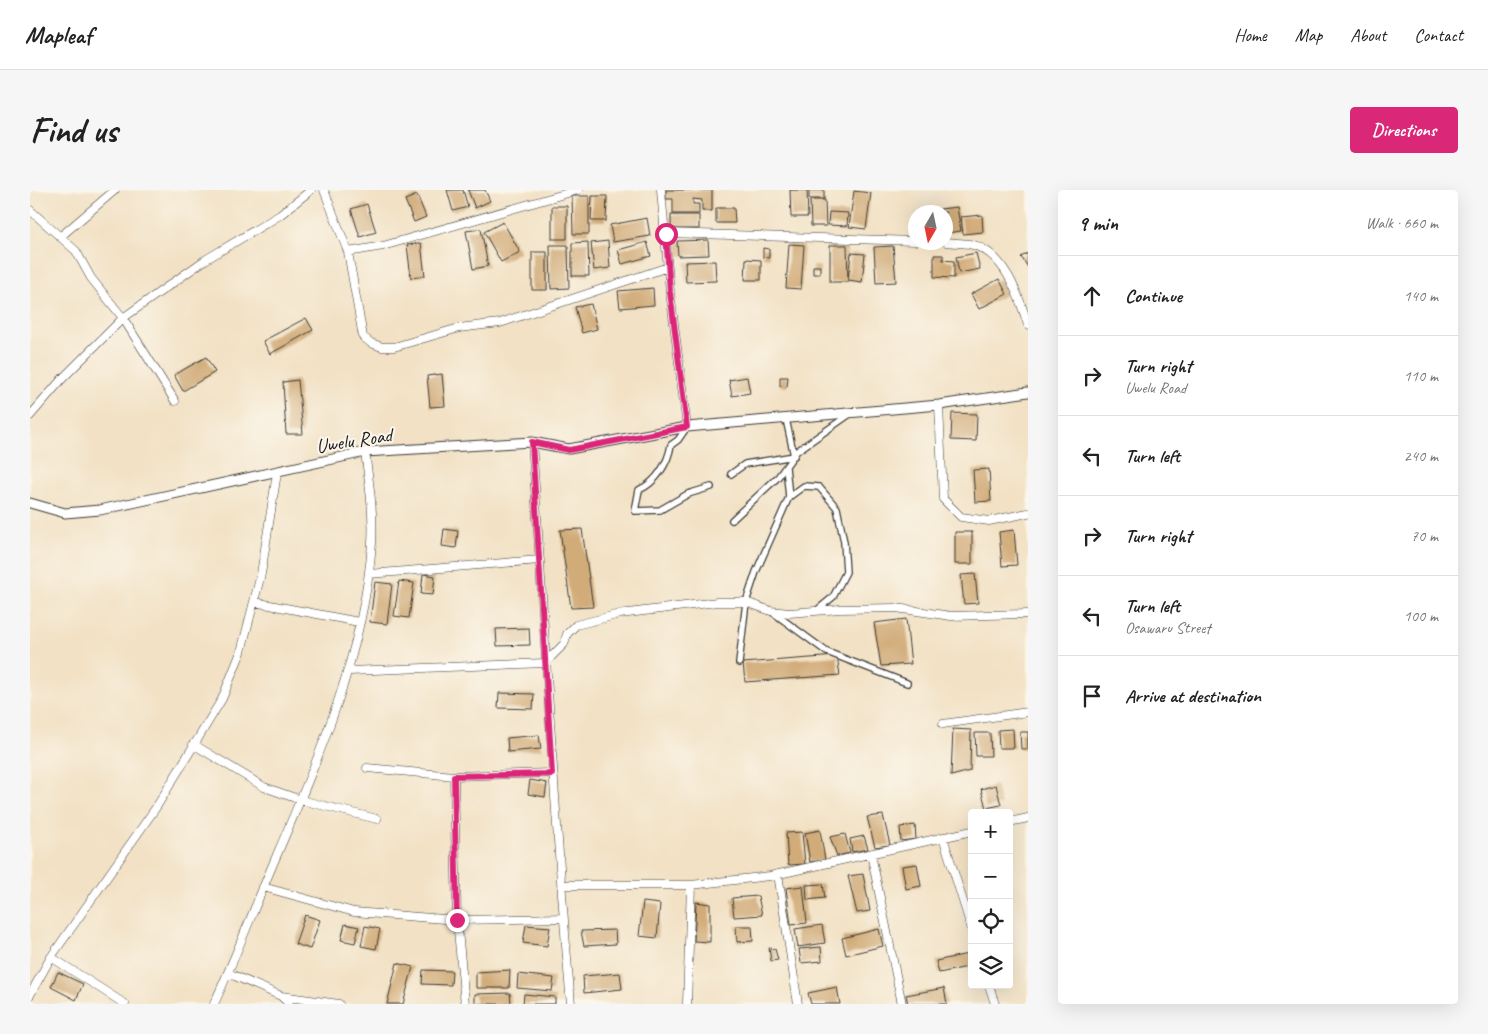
<!DOCTYPE html>
<meta charset="utf-8">
<style>
:root{--surface:#fff;--page:#f6f6f6;--text:#222;--muted:#767676;--line:#e0e0e0;--accent:#db2777}
body{margin:0;font-family:Caveat,sans-serif;background:var(--page);color:var(--text)}
.controls{position:absolute;right:15px;bottom:15px;display:grid;overflow:hidden;border-radius:5px;box-shadow:0 5px 20px #0002}
.controls button{width:45px;height:45px;display:grid;place-items:center;padding:0;border:0;border-bottom:1px solid var(--line);background:var(--surface);color:var(--text);font:25px sans-serif}
.compass{position:absolute;left:878px;top:15px;width:45px;height:45px;border-radius:50%;background:var(--surface);box-shadow:0 5px 20px #0002;rotate:189deg}
.stop{position:absolute;width:15px;height:15px;margin:-11px;border:4px solid #db2777;border-radius:50%;background:#fff}
.stop.end{background:#db2777;border-color:#fff;box-shadow:0 1px 5px #0008}
.list{margin:0;padding:0;list-style:none}
h2{display:flex;justify-content:space-between;align-items:center;height:65px;margin:0;padding:0 20px;font-size:21px}
h2 small{font-size:16px;font-weight:400;color:var(--muted)}
.list li{display:grid;grid-template-columns:32px 1fr auto;gap:15px;align-items:center;box-sizing:border-box;height:80px;padding:0 20px;border-top:1px solid var(--line)}
.list b{display:block;font-size:19px;white-space:nowrap}
.list p{margin:0;font-size:16px;white-space:nowrap;color:var(--muted)}
.list em{font-size:16px;font-style:normal;color:var(--muted)}
.icon{flex:none;width:28px;height:28px;fill:none;stroke:currentColor;stroke-width:2;stroke-linecap:round;stroke-linejoin:round}
.map{position:relative;flex:none;width:998px;height:814px;overflow:hidden;border-radius:5px}
header{display:flex;align-items:center;gap:30px;box-sizing:border-box;height:70px;padding:0 25px;background:var(--surface);border-bottom:1px solid var(--line)}
header strong{font-size:24px}
nav{display:flex;gap:28px;margin-inline-start:auto;font-size:18px}
.intro{display:flex;align-items:center;justify-content:space-between;box-sizing:border-box;height:120px;padding:0 30px}
h1{margin:0;font-size:35px}
.button{padding:12px 22px;border-radius:5px;background:var(--accent);color:#fff;font-size:18px;font-weight:700}
main{display:flex;gap:30px;padding:0 30px}
aside{flex:1;background:var(--surface);border-radius:5px;box-shadow:0 5px 20px #0002}
.map>svg:first-child{display:block}
.building{fill:#d1ac79}
.lines{fill:none;stroke-linecap:round;stroke-linejoin:round}
.pedestrian-casing{stroke:#3c3a35;stroke-width:8}
.minor-casing{stroke:#3c3a35;stroke-width:9}
.tertiary-casing{stroke:#3c3a35;stroke-width:11}
.pedestrian{stroke:#fff;stroke-width:5.5}
.minor{stroke:#fff;stroke-width:8}
.tertiary{stroke:#fff;stroke-width:9}
.route{stroke:#db2777;stroke-width:6}
.labels{text-anchor:middle;stroke-width:4;stroke-linejoin:round;paint-order:stroke}
.street-label{font-size:20px;fill:#1c1c1c;stroke:#fbf7ec}
</style>
<header>
<strong>Mapleaf</strong>
<nav><a>Home</a><a>Map</a><a>About</a><a>Contact</a></nav>
</header>
<div class="intro"><h1>Find us</h1><a class="button">Directions</a></div>
<main>
<div class="map">
<svg width="998" height="814" viewBox="0 0 998 814">
<rect width="100%" height="100%" fill="#fbf7ec"/>
<filter id="ink" filterUnits="userSpaceOnUse"><feTurbulence type="fractalNoise" baseFrequency=".02" numOctaves="2"/><feDisplacementMap in="SourceGraphic" scale="10" xChannelSelector="R" yChannelSelector="G"/><feConvolveMatrix kernelMatrix="1 2 1 2 8 2 1 2 1" color-interpolation-filters="sRGB"/></filter>
<filter id="wash" filterUnits="userSpaceOnUse"><feTurbulence type="fractalNoise" baseFrequency=".0096" numOctaves="4" result="noise"/><feDisplacementMap in="SourceGraphic" scale="20" xChannelSelector="R" yChannelSelector="G"/><feGaussianBlur stdDeviation="1.12" result="paint"/><feColorMatrix in="noise" values="0 0 0 0 0 0 0 0 0 0 0 0 0 0 0 0 0 1.4 0 .05"/><feComposite in="paint" operator="in"/></filter>
<g filter="url(#wash)">
<rect width="100%" height="100%" fill="#f2e1c4"/>
<g id="blocks">
<path class="building" d="M417 0H433L438 17 423 21Z
M438 0H455L460 11 445 18Z
M636 0H682V21H672V10L663 9V14H669V24H643V9H636Z
M760 0H777L778 27H761Z
M779 0H794V9H779Z
M824 1 841 3 836 39 819 37Z
M387 5 396 27 384 32 375 10Z
M542 6H559V44H543Z
M562 6H577L576 31H561Z
M780 10H795L796 36H781Z
M337 14 346 42 330 47 321 19Z
M522 16H537V49H522Z
M927 17 931 41 916 43V22H911L910 19Z
M686 18H704L705 33H686Z
M799 22 818 23 817 36 798 35Z
M641 25H669V39H641Z
M952 25 953 42 933 44 931 27Z
M617 28 620 46 583 52 580 35Z
M473 32 490 62 471 72 454 42Z
M451 39 458 76 443 79 436 41Z
M678 50 679 65 648 66 647 51Z
M578 51 580 78 564 80 561 53Z
M558 52 559 86H542V53Z
M617 52 621 66 592 74 588 60Z
M391 53 395 86 381 88 377 55Z
M759 54 774 55 771 99 756 98Z
M520 55H538L539 98 521 99Z
M800 55H817L818 92H800Z
M863 56 866 92 846 93 844 57Z
M733 58 739 59V68L733 67Z
M502 62H517V100H502Z
M821 63 835 64 832 92 818 90Z
M946 63 950 79 929 83 926 67Z
M998 63V77L991 67Z
M904 65H913V70L924 71V88L904 87Z
M716 69 731 70V90H715Z
M685 71 686 91 656 92 655 72Z
M783 76H790V84H783Z
M969 89 977 104 949 119 941 104Z
M623 98 624 115 590 118 588 101Z
M561 114 567 139 552 143 545 117Z
M276 128 283 140 240 164 233 151Z
M176 167 185 182 153 201 144 185Z
M412 184 415 216 400 217 397 186Z
M717 187 720 203 702 206 699 190Z
M750 187H758L757 197 750 196Z
M268 190 273 244H256L253 192Z
M922 223 947 224 946 251 921 250Z
M959 279 961 311 945 312 943 280Z
M414 339 428 341 426 358 412 356Z
M552 339 563 417 541 418 530 340Z
M984 340 987 375 972 376 969 342Z
M925 342H942V374H925Z
M393 384 405 386 403 405 391 404Z
M945 384 948 413 934 414 931 385Z
M369 391 384 393 379 428 364 426Z
M345 392 362 394 357 434 340 432Z
M876 429 881 474 851 476 844 433Z
M499 438 500 455 467 456 466 439Z
M807 466 810 485 715 492 713 473Z
M469 503 504 504 503 519 468 518Z
M923 539 941 540 940 581 921 586Z
M983 539 984 558H969L968 540Z
M990 542H998V559H991Z
M945 543H960L961 566H946Z
M509 545 511 559 478 562 477 548Z
M500 590 517 593 515 607 498 604Z
M966 595 971 615 956 618 951 599Z
M853 625 860 655 845 657 837 627Z
M885 635 886 649 871 651 870 637Z
M790 640 795 670 780 672 775 643Z
M772 642 775 674 758 675 756 643Z
M815 644 820 663 807 666 800 647Z
M834 646 838 659 822 662 820 649Z
M887 674 891 696 876 699 872 676Z
M833 684 840 721 827 723 818 686Z
M793 694 795 708 777 710 776 695Z
M773 696 777 733 761 735 756 698Z
M728 706 732 725 704 727 702 708Z
M613 712 630 714 627 748 609 746Z
M666 712 680 714V752L664 751Z
M275 725 290 730 280 759 265 754Z
M315 734 329 737 325 753 311 750Z
M496 735 520 737 517 756 493 753Z
M792 735 795 753 768 757 765 739Z
M335 736 350 739 346 759 331 756Z
M706 736H722L723 751 707 752Z
M849 739 853 756 816 765 812 748Z
M585 740 586 754 554 756 551 741Z
M791 757 792 771 771 773 769 759Z
M739 758 745 759 748 770 741 771Z
M942 763V776L909 783 906 771Z
M367 773 383 777 373 814H357Z
M393 780 422 781 421 795 392 794Z
M480 780 479 798H446V782Z
M28 782 53 794 46 810 21 797Z
M590 783 592 799 554 803 553 786Z
M488 784 524 788 522 801 487 798Z
M807 797 810 814H781L778 803Z
M914 798 917 814H878L876 805Z
M480 803 481 814H445V804Z
M494 804 525 807V814H493Z"/>
</g>
</g>
<g filter="url(#ink)">
<use href="#blocks" fill-opacity="0" stroke="#3c3a35" stroke-width="1"/>
<g class="lines">
<defs>
<path id="pedestrian" d="M657 237 648 250 641 255C638 273 627 292 609 300L605 321 630 320 658 304 681 297
M756 277 759 307 774 296 789 297 807 318 814 352 816 382 803 407 786 421
M701 284 715 274 764 266 756 229
M702 330 748 287 767 261 820 224
M741 421 797 462 877 493
M709 473 716 412 726 382 759 307"/>
<path id="minor" d="M294 0 318 62 333 147 341 153 352 157H364L429 138 470 133 638 77
M631 0 640 102 657 237
M0 20 46 61 61 88 93 128 145 211
M636 43 886 51
M30 47 85 0
M916 52C923 53 931 53 939 54 974 60 989 106 998 135
M318 62 353 56 548 0
M909 215 913 309 931 327 959 331 998 323
M0 226 32 189 93 128 175 70 250 25 281 0
M502 252C515 440 524 627 541 814
M339 384 510 370
M224 412 329 432
M319 481 515 473 534 454 537 444 546 435 590 424 687 412H716L741 421 759 423 810 419 866 418 921 426 998 424
M913 534 998 522
M163 554 234 597 271 610 347 629
M337 578 424 586 522 583
M424 586 427 730 435 814
M979 632 998 628
M913 647 942 740
M841 664 872 814
M748 684 768 814
M533 695H661L740 686 942 641
M233 697 324 722 427 730 533 728
M21 767 95 814
M198 783 251 806 259 814
M959 795 965 814
M0 805 21 767 127 616 192 509 211 462 231 384 247 283
M251 806 309 814
M184 814C206 766 225 716 246 667 289 567 334 463 342 353 344 322 339 292 335 262
M657 814 661 695"/>
<path id="tertiary" d="M0 313 35 323 70 320 335 262 502 252 539 259 657 237 909 215 998 202"/>
</defs>
<use href="#pedestrian" class="pedestrian-casing"/>
<use href="#minor" class="minor-casing"/>
<use href="#tertiary" class="tertiary-casing"/>
<use href="#pedestrian" class="pedestrian"/>
<use href="#minor" class="minor"/>
<use href="#tertiary" class="tertiary"/>
</g>
</g>
<g class="lines" filter="url(#ink)">
<path class="route" d="M427 730 424 586 522 584 502 252 539 260 657 237 640 102 636 44"/>
</g>
<g class="labels">
<g class="street-label">
<text transform="translate(324 250) rotate(-9)" y="7">Uwelu Road</text>
</g>
</g>
</svg>
<div class="controls">
<button>+</button>
<button>−</button>
<button><svg class="icon" aria-label="locate" viewBox="0 0 24 24"><circle cx="12" cy="12" r="6"/><path d="M12 2v4M12 18v4M2 12h4M18 12h4"/></svg></button>
<button><svg class="icon" aria-label="layers" viewBox="0 0 24 24"><path d="M12 4l9 5-9 5-9-5zM3 14l9 5 9-5"/></svg></button>
</div>
<svg class="compass" viewBox="-18 -18 36 36"><path d="M0-13l5 13h-10z" fill="#e53935"/><path d="M0 13l5-13h-10z" fill="#767676"/></svg>
<div class="stop" style="left:636px;top:44px"></div>
<div class="stop end" style="left:427px;top:730px"></div>
</div>
<aside>
<h2>9 min<small>Walk · 660 m</small></h2>
<ul class="list">
<li><svg class="icon" aria-label="ahead" viewBox="0 0 24 24"><path d="M12 20V5M6 11l6-6 6 6"/></svg><div><b>Continue</b></div><em>140 m</em></li>
<li><svg class="icon" aria-label="right" viewBox="0 0 24 24"><path d="M7 20v-9h11M14 6l5 5-5 5"/></svg><div><b>Turn right</b><p>Uwelu Road</p></div><em>110 m</em></li>
<li><svg class="icon" aria-label="left" viewBox="0 0 24 24"><path d="M17 20v-9H6M10 6l-5 5 5 5"/></svg><div><b>Turn left</b></div><em>240 m</em></li>
<li><svg class="icon" aria-label="right" viewBox="0 0 24 24"><path d="M7 20v-9h11M14 6l5 5-5 5"/></svg><div><b>Turn right</b></div><em>70 m</em></li>
<li><svg class="icon" aria-label="left" viewBox="0 0 24 24"><path d="M17 20v-9H6M10 6l-5 5 5 5"/></svg><div><b>Turn left</b><p>Osawaru Street</p></div><em>100 m</em></li>
<li><svg class="icon" aria-label="arrive" viewBox="0 0 24 24"><path d="M6 21V4h12l-3 4 3 4H6"/></svg><div><b>Arrive at destination</b></div></li>
</ul>
</aside>
</main>
